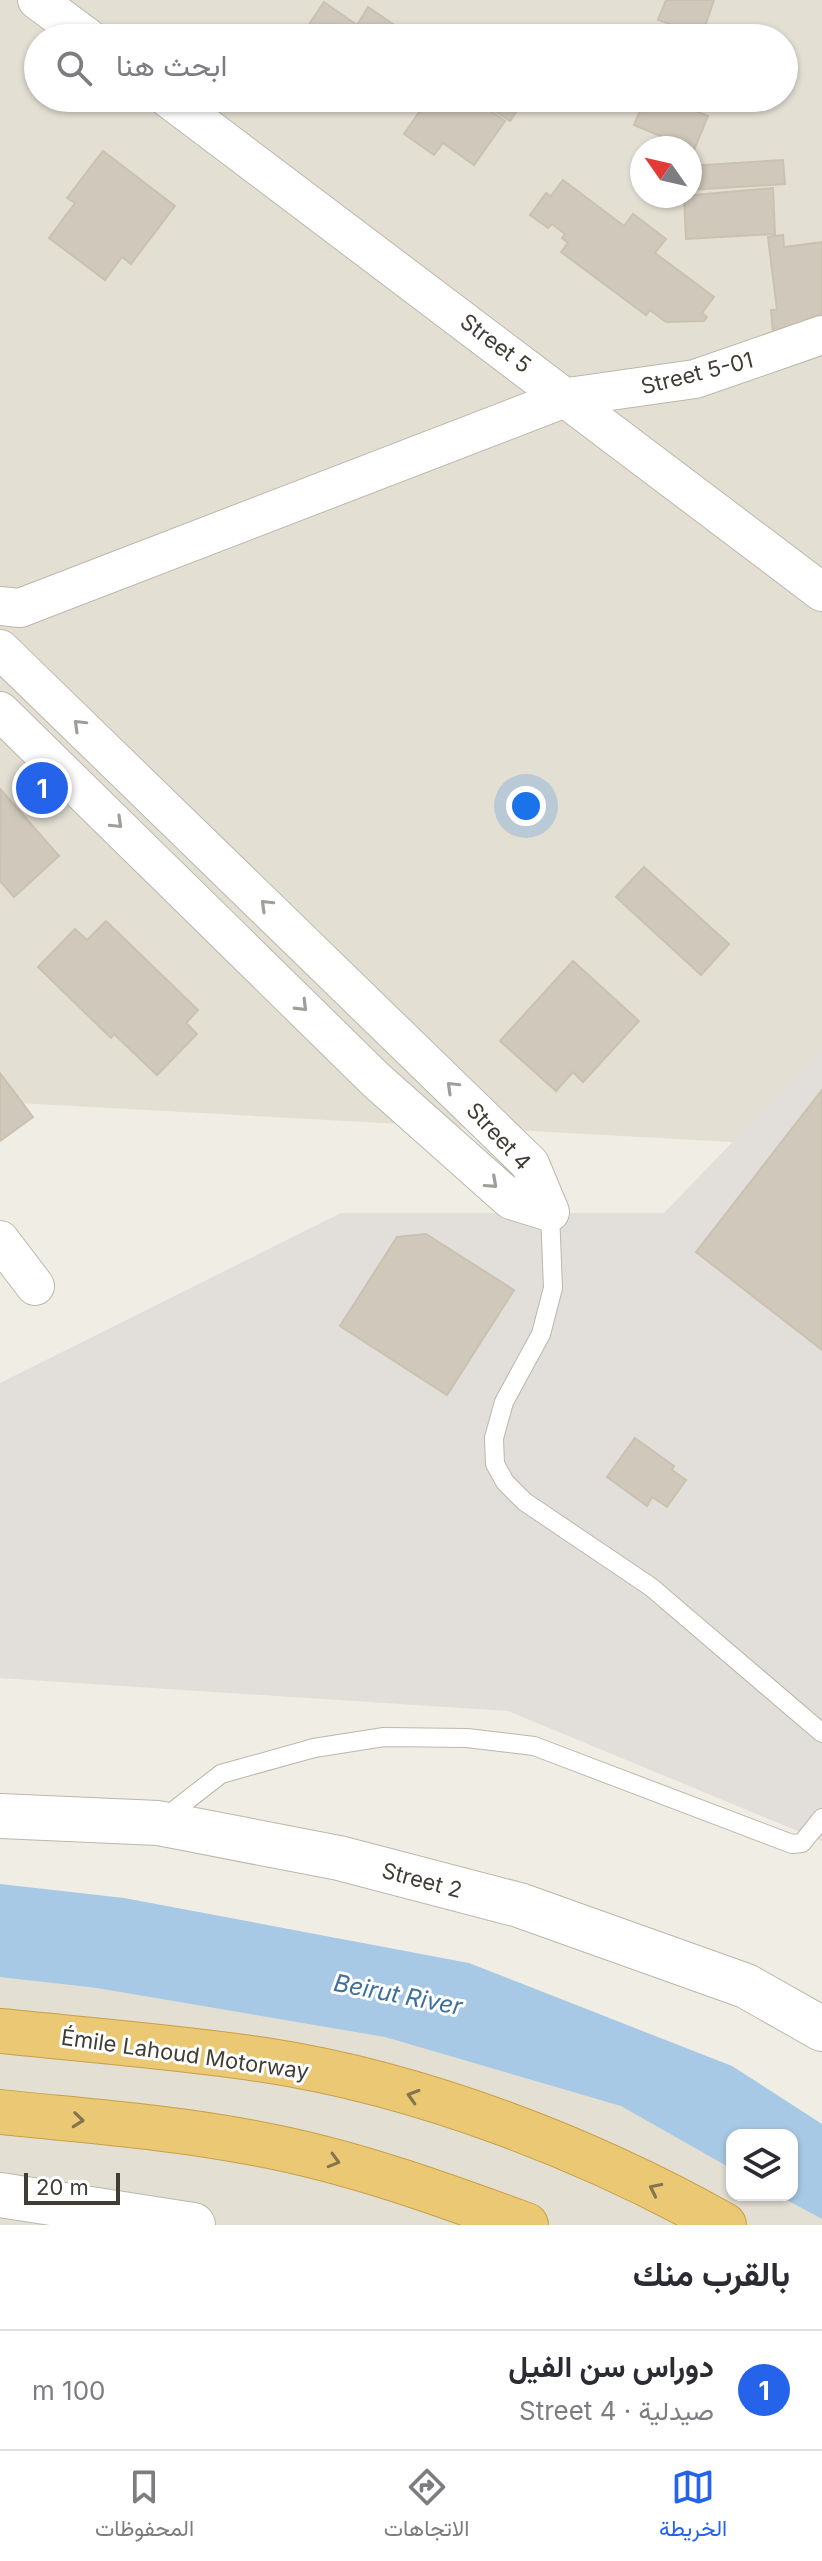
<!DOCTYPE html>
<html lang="ar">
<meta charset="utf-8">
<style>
:root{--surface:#fff;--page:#f2f2f3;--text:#2b2b33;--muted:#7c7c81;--line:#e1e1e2;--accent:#2563eb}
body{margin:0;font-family:Inter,Vazirmatn,sans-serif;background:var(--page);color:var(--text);direction:rtl}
.controls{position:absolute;right:24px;bottom:24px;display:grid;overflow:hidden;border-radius:16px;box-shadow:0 2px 6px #0004}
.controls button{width:72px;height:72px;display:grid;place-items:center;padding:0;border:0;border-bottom:2px solid var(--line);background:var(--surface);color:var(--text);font:40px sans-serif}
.compass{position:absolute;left:630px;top:136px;width:72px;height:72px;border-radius:50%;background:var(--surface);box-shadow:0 2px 6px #0004;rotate:304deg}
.scale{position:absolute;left:24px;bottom:20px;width:96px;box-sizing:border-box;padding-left:8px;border:4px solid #413d35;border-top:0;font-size:22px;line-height:28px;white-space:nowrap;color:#413d35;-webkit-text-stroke:6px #fff;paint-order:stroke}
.you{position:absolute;left:526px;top:806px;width:28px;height:28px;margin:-20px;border:6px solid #fff;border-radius:50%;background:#1a73e8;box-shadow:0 0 0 12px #1a73e833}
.badge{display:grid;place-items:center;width:52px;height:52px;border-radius:50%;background:var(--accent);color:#fff;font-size:26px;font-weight:700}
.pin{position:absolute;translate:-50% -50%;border:4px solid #fff;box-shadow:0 2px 8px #0006}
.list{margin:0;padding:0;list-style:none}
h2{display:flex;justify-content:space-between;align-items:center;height:104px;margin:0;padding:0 32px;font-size:34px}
h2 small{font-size:26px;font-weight:400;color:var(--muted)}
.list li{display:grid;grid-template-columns:52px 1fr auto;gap:24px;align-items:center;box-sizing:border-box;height:120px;padding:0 32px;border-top:2px solid var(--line)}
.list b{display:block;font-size:30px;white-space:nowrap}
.list p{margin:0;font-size:26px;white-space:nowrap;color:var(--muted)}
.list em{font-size:26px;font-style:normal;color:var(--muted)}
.icon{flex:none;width:44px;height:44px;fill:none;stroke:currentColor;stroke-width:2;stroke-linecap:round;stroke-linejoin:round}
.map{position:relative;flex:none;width:822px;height:2225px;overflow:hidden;direction:ltr}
.search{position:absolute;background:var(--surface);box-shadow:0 2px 6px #0004;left:24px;right:24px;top:24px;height:88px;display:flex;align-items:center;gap:20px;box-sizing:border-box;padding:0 28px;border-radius:44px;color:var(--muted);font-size:30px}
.sheet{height:224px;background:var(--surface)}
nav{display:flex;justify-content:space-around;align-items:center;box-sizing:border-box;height:112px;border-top:2px solid var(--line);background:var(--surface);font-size:22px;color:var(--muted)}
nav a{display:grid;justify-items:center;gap:4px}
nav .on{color:var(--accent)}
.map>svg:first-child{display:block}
.residential{fill:#e3dfd3;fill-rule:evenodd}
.industrial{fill:#e2ded9}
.water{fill:#a7c9e6}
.building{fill:#d0c9bb;stroke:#cac1b0;stroke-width:2}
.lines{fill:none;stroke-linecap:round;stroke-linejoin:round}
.service-casing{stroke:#bdb7ab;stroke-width:20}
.minor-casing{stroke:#bdb7ab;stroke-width:40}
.tertiary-casing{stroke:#bdb7ab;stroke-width:46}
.motorway-casing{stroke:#c89f46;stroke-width:46}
.service{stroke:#fff;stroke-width:18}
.minor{stroke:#fff;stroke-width:38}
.tertiary{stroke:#fff;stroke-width:44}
.motorway{stroke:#ebc974;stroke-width:44}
.oneway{stroke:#a09e9a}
.oneway2{stroke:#85754e}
.labels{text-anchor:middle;stroke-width:6;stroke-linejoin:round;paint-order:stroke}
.street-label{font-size:22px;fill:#413d35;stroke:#fff}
.water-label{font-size:24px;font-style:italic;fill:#3c709f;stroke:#fff}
</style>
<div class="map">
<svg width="822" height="2225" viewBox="0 0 822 2225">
<rect width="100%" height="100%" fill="#f0ede4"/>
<path class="residential" d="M0 0H822V1147L0 1102ZM38 38H784V98H38ZM642 148H690V196H642Z
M0 1931 264 1968 732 2135V2195H792L822 2168V2225H0Z"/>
<path class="industrial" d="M822 1049V1841L508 1711 0 1678V1383L341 1213H664Z"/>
<path class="water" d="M0 1884 124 1898 469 1963 732 2066 822 2124V2219L778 2195H792V2135H732V2169L621 2106 385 2037 97 1988 0 1977Z"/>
<path class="building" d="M666 0H714L701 38 679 35 681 28 658 20Z
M324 2 357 25 368 7 406 33 402 38H300Z
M429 98H472L505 121 474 165 443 143 434 155 404 134Z
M476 98H501L518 109 510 121Z
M645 98H665L708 116 694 150 634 125Z
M103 151 175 206 131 264 122 257 105 280 49 238 75 203 67 198Z
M783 160 785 184 690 190V166Z
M563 180 624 226 633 214 666 239 655 253 714 297 702 313 707 317 704 321 666 322 650 310 646 315 561 252 568 243 562 238 565 234 552 224 548 228 530 215 546 193 551 196Z
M773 188 775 234 686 239 684 196Z
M783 235 784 247 822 242V315L812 317 813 327 773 332 771 310H777L768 237Z
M1 790 59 856 14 897 0 881Z
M644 867 729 944 701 975 616 897Z
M106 921 198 1010 186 1023 197 1034 157 1075 114 1034 111 1038 38 967 75 929 87 940Z
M573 961 639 1021 583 1082 573 1072 556 1091 500 1041Z
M0 1073 33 1117 0 1141Z
M822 1090V1350L696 1252Z
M426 1234 514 1290 447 1395 340 1326 397 1237Z
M635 1438 674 1466 672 1470 686 1480 667 1507 652 1497 647 1506 607 1477Z"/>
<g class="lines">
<defs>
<path id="service" d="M550 1212 553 1288 541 1334 504 1402 494 1438 495 1464 505 1482 525 1502 651 1587 822 1733
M163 1819 221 1774 314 1748 384 1737 467 1738 534 1746 792 1844 802 1843 822 1818"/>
<path id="minor" d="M37 0 88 38
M168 98 822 592
M0 606 20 608 568 397 695 379 822 335
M0 649 530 1164 550 1212
M0 711 376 1080 511 1200 550 1212
M0 1240 35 1286"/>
<path id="tertiary" d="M0 1816 158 1823 339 1858 519 1905 746 1986 822 2029
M0 2195 193 2225"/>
<path id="motorway" d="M0 2031C88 2040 177 2047 265 2060 421 2084 587 2148 724 2225
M0 2112C86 2121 174 2127 259 2144 350 2161 439 2193 526 2225"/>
</defs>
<use href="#service" class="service-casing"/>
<use href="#minor" class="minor-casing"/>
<use href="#tertiary" class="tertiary-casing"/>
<use href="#motorway" class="motorway-casing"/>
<use href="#service" class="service"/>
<use href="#minor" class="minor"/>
<use href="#tertiary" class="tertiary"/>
<use href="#motorway" class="motorway"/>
</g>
<defs><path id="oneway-chevron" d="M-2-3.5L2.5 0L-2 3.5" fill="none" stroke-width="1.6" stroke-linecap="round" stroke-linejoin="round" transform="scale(2)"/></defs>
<g class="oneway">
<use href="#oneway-chevron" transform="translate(79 725) rotate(-136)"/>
<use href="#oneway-chevron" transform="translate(117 823) rotate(44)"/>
<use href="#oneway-chevron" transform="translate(266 905) rotate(-136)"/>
<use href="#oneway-chevron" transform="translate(302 1006) rotate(45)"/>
<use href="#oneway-chevron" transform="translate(452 1087) rotate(-136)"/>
<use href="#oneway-chevron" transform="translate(492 1183) rotate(42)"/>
</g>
<g class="oneway2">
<use href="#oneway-chevron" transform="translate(413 2096) rotate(-163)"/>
<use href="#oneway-chevron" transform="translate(78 2120) rotate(6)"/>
<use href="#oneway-chevron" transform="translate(334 2161) rotate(16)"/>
<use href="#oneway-chevron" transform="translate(655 2189) rotate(-154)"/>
</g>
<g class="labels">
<g class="street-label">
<text transform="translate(496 343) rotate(37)" y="8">Street 5</text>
<text transform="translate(697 373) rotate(-14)" y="8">Street 5-01</text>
<text transform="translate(499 1136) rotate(47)" y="8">Street 4</text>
<text transform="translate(422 1880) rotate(15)" y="8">Street 2</text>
<text transform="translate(185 2054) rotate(8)" y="8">Émile Lahoud Motorway</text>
</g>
<g class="water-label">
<text transform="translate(398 1995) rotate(11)" y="8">Beirut River</text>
</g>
</g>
</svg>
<div class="controls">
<button><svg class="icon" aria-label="layers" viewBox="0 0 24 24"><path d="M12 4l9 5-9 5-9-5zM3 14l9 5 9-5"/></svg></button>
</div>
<svg class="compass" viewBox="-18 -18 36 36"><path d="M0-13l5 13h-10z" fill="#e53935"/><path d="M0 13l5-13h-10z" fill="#7c7c81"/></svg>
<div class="scale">20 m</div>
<div class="you"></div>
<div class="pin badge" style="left:42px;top:788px">1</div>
<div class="search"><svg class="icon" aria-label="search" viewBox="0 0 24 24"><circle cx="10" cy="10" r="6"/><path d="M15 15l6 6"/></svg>ابحث هنا</div>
</div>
<section class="sheet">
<h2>بالقرب منك<small></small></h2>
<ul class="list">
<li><span class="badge">1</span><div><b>دوراس سن الفيل</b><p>صيدلية · Street 4</p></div><em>100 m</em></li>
</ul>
</section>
<nav>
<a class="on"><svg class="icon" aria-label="map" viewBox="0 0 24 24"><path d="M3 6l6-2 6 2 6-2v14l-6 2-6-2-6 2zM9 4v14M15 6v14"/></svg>الخريطة</a>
<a><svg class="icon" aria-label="directions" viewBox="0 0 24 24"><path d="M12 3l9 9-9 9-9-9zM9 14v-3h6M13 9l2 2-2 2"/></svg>الاتجاهات</a>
<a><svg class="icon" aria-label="saved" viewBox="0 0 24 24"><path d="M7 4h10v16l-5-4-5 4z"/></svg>المحفوظات</a>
</nav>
